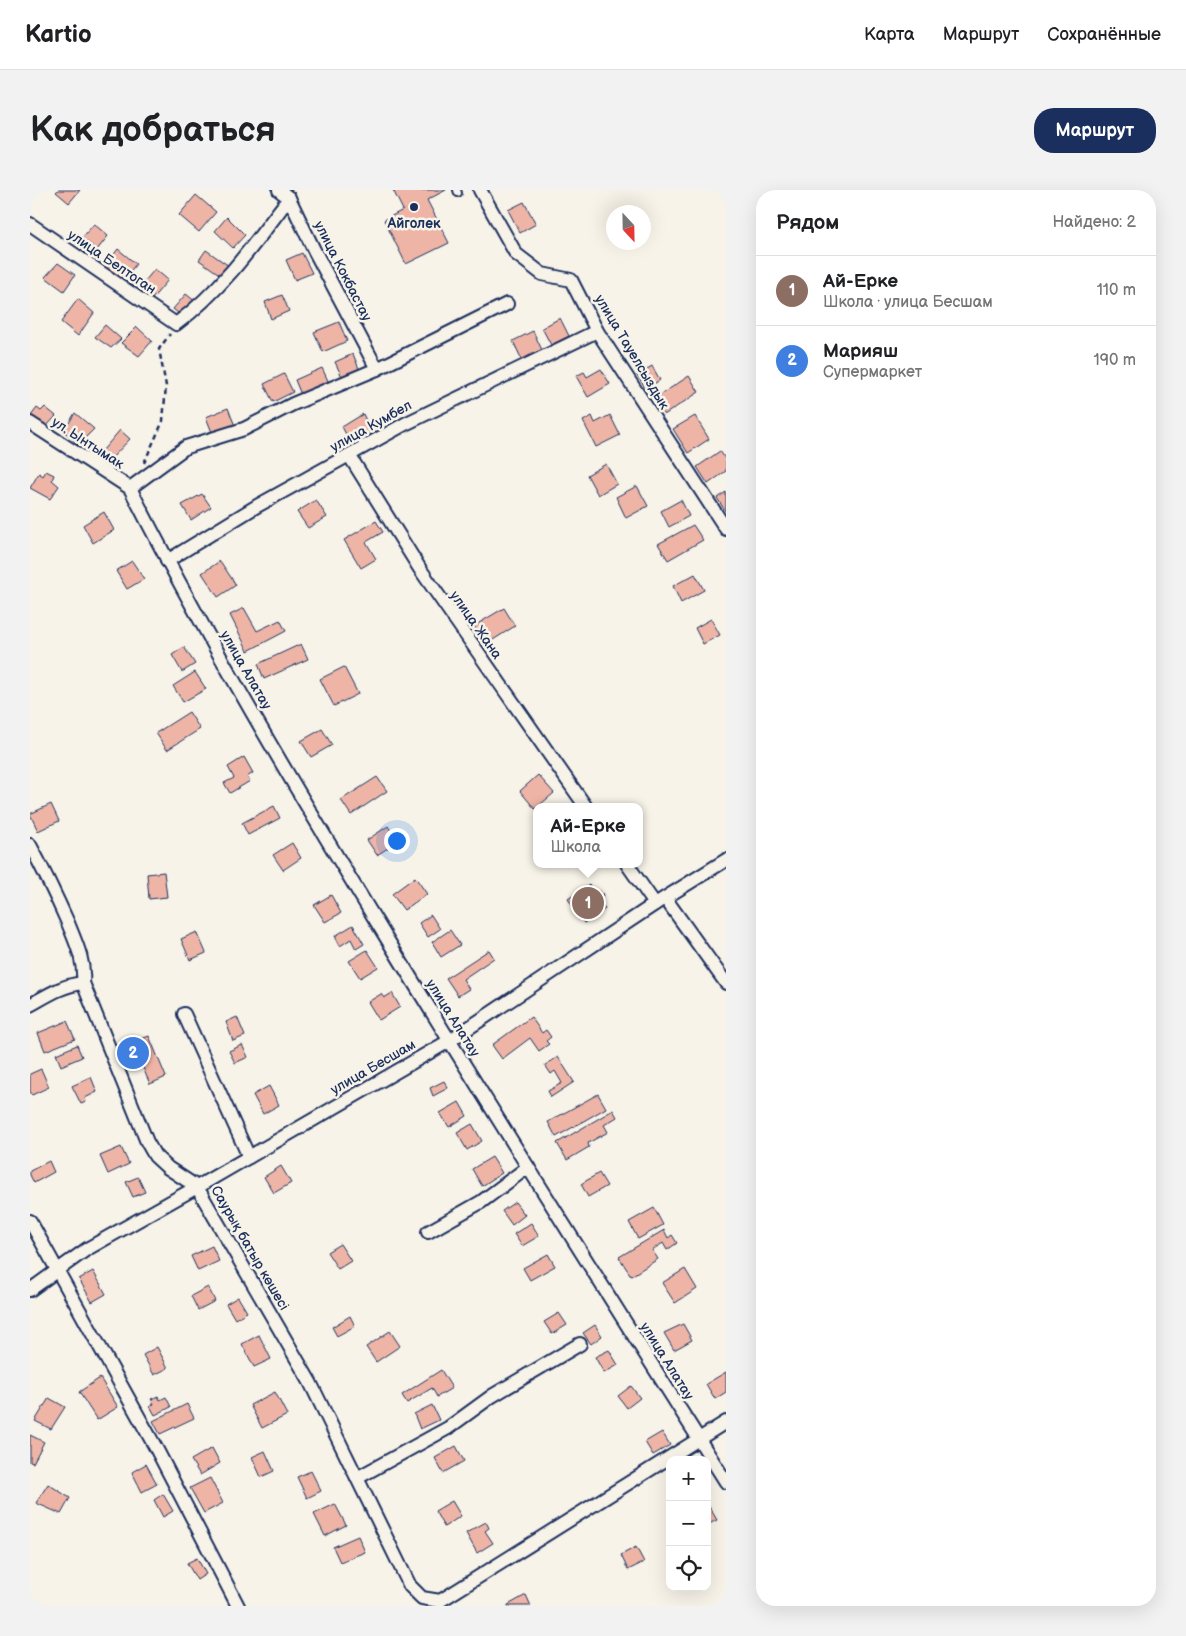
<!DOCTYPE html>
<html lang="ru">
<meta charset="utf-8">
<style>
:root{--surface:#fff;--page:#f2f2f2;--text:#202124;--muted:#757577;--line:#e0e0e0;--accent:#1b2f5e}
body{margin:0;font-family:"Balsamiq Sans",sans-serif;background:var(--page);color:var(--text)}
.controls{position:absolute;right:15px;bottom:15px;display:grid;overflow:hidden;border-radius:10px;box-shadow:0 5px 20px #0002}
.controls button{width:45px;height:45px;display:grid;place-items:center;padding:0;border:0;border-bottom:1px solid var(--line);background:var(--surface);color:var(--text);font:25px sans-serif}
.compass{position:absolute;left:576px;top:15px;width:45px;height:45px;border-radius:50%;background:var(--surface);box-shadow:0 5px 20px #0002;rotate:158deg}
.you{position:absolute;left:366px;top:650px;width:18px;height:18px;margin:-12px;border:4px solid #fff;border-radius:50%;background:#1a73e8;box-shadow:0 0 0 8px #1a73e833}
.badge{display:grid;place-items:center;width:32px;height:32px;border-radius:50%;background:var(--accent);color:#fff;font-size:16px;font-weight:700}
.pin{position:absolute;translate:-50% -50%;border:2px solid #fff;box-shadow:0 1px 5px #0006}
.popup{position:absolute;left:503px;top:613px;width:110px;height:65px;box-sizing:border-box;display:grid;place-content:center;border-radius:10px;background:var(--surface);filter:drop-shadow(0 1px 4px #0005);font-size:16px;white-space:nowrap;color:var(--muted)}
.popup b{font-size:19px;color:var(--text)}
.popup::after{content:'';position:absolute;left:50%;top:100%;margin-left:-10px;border:10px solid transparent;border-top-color:var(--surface)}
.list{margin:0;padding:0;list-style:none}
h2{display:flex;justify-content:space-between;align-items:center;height:65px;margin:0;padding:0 20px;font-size:21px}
h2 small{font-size:16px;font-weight:400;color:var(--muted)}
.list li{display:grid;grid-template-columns:32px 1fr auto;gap:15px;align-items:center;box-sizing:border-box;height:70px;padding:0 20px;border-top:1px solid var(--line)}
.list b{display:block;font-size:19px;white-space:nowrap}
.list p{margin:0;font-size:16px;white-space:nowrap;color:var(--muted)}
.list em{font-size:16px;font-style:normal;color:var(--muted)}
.icon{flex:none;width:28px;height:28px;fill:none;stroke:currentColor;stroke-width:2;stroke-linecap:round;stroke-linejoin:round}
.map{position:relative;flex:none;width:696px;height:1416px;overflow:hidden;border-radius:20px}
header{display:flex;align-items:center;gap:30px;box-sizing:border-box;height:70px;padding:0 25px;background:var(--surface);border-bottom:1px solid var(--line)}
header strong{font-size:24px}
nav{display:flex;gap:28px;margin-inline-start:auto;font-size:18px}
.intro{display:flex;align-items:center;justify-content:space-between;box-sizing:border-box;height:120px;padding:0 30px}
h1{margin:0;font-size:35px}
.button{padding:12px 22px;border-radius:20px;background:var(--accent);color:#fff;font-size:18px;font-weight:700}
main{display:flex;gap:30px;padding:0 30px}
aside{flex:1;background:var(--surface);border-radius:20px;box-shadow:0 5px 20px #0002}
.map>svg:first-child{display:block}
</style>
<header>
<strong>Kartio</strong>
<nav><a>Карта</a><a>Маршрут</a><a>Сохранённые</a></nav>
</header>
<div class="intro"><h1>Как добраться</h1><a class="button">Маршрут</a></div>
<main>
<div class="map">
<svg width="696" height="1416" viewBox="0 0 696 1416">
<rect width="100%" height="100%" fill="#f7f3e8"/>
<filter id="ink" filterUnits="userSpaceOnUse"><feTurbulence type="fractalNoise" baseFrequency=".02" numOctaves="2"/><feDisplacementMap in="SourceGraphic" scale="10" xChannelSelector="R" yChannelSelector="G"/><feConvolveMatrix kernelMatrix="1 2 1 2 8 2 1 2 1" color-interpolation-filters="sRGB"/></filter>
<g filter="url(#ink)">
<!-- building -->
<g fill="#eeb5a7" stroke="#1b2f5e">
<polygon points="28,0 50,0 39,13 26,2"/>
<polygon points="363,0 416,0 397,10 419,53 376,74 354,30 373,20"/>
<polygon points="166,5 186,22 169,42 149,25"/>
<polygon points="494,12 506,34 490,43 478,20"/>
<polygon points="197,27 215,45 203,58 185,41"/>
<polygon points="64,34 78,46 67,60 52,48"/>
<polygon points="88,59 106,74 90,94 72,80"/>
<polygon points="176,60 199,76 192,86 169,70"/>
<polygon points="272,63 282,83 265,90 256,70"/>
<polygon points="28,73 45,85 34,101 15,87"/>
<polygon points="125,79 138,90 122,109 109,98"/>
<polygon points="156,104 166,112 153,127 143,119"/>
<polygon points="252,105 259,121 241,129 235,112"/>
<polygon points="48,109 64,123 48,146 31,132"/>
<polygon points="530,128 539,146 521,155 512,138"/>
<polygon points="309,132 317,151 293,162 284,142"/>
<polygon points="75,135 91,149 81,158 65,147"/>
<polygon points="107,137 122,151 109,166 91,153"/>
<polygon points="503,141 512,160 492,170 483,151"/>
<polygon points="323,164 330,181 313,189 305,172"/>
<polygon points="622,176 630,190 616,199 607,185"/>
<polygon points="292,178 300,195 272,207 265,190"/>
<polygon points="571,179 580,194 558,207 546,186 554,182 557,187"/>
<polygon points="254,184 263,202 243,212 234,194"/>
<polygon points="659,186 669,202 634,225 624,209"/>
<polygon points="15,217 26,226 14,239 0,227 7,218 11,221"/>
<polygon points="198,218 205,236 183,245 176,227"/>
<polygon points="45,223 64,239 48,255 34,241"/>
<polygon points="333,224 342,244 321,253 312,237"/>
<polygon points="580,225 590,245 566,257 553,231 562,226 565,233"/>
<polygon points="665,226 679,249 658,263 643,239"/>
<polygon points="90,240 100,249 77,273 67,267"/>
<polygon points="690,261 696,270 696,281 678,294 667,277"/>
<polygon points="576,274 587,294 568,305 557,285"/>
<polygon points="16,281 24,285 22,290 29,296 20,309 0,298 9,283 13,286"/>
<polygon points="607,296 618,316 596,328 586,307"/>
<polygon points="696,302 696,322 687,308"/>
<polygon points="172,304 181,317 161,330 152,315"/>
<polygon points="286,310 297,327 278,338 267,322"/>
<polygon points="651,310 659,326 639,337 631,321"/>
<polygon points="74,322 84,340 63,353 53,335"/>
<polygon points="346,331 353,342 336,352 346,369 331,378 314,350"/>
<polygon points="663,335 673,350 638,370 628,354"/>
<polygon points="102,371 114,389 97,399 86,381"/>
<polygon points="190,371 206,395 188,407 172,383"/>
<polygon points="665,384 674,400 651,413 643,396"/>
<polygon points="214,418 227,441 250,430 256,441 218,461 200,425"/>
<polygon points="474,418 485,436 455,455 444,436"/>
<polygon points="681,429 690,445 673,454 665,438"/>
<polygon points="271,454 278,469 234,489 228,474"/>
<polygon points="154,457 165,474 152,482 142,465"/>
<polygon points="314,477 328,504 304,516 290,489"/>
<polygon points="165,482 176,499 153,512 143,496"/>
<polygon points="159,522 170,539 137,560 126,543"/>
<polygon points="292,539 302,555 281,567 271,551"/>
<polygon points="214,567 223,583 217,587 220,591 200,603 194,593 204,588 198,577"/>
<polygon points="508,585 524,603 505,619 490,601"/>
<polygon points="347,587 357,601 321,625 311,610"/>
<polygon points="21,614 29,631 8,641 0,624"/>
<polygon points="244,616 250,628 218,645 212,633"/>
<polygon points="358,636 363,644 356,649 361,656 347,665 337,650"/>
<polygon points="262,653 271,668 253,680 243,665"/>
<polygon points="134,682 137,707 119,709 117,684"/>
<polygon points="385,687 397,704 374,720 362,704"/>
<polygon points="559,695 565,703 570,701 572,703 573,706 570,711 575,719 554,733 538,709"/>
<polygon points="301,705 311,723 295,732 284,715"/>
<polygon points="401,725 410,739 398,747 389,733"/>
<polygon points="323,735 334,754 326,759 321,749 310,756 305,746"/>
<polygon points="420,740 430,755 411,767 402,752"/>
<polygon points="167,742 176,763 160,770 151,749"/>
<polygon points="337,760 348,777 330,788 319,771"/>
<polygon points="459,760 464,768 433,789 439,799 428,806 416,788"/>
<polygon points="362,803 370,817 349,830 338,812 351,804 354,808"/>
<polygon points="207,827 215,846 203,851 196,832"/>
<polygon points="501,827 512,843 516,840 521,847 516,851 519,854 509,861 500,848 472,869 462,855"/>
<polygon points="37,831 45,849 15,861 8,843"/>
<polygon points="119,846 136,887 120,894 110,871 104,874 96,855"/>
<polygon points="47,855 52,867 31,876 26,864"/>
<polygon points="212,855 218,867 205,873 199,861"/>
<polygon points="528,867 544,892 521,907 518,901 532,893 525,881 521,884 515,875"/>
<polygon points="11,879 19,897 2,905 0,901 0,884"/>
<polygon points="61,887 67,902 55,908 56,912 51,914 42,896"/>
<polygon points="414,891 418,898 403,906 400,898"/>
<polygon points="239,896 249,915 233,924 223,905"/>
<polygon points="568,904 576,918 526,947 518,932"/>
<polygon points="429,912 437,926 419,937 410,923"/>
<polygon points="583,920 587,927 574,935 578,942 558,953 559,957 537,970 527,953"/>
<polygon points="442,934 452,951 437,960 427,943"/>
<polygon points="91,957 99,974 78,984 70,966"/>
<polygon points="462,967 472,983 452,996 442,979"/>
<polygon points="19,971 24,982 4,993 0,985 0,981"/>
<polygon points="251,976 261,993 244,1003 234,987"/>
<polygon points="569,983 577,996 558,1007 551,994"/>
<polygon points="108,987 115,1002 103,1007 96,992"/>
<polygon points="485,1012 495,1025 482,1035 472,1021"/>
<polygon points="624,1018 633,1035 608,1049 599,1032"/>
<polygon points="501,1033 509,1046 492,1056 484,1044"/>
<polygon points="634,1040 638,1048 642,1045 647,1053 637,1060 633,1053 622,1060 628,1069 601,1086 589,1067"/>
<polygon points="310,1054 321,1071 308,1079 297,1062"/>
<polygon points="182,1056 189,1071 168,1081 161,1066"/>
<polygon points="518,1064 525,1076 500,1090 493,1078"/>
<polygon points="655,1079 667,1099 645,1113 632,1093"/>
<polygon points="63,1081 76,1104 62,1112 49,1089"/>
<polygon points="178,1097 185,1111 168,1120 161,1106"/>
<polygon points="208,1107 217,1122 205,1129 196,1114"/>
<polygon points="529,1123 537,1135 522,1144 514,1132"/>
<polygon points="320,1126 325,1136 307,1146 302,1137"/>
<polygon points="653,1134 662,1150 644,1160 634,1143"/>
<polygon points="565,1135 572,1146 561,1154 553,1143"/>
<polygon points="360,1141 370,1156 346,1172 336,1157"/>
<polygon points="229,1145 241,1169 224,1177 212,1154"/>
<polygon points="127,1157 138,1178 124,1185 113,1165"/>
<polygon points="579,1160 588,1175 574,1183 565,1167"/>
<polygon points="411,1180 422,1198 407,1207 402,1198 377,1213 372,1205"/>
<polygon points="696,1182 696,1202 685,1209 676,1194"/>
<polygon points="70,1188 88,1217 67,1230 49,1202"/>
<polygon points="601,1196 610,1208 597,1218 588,1206"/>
<polygon points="245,1202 257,1225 232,1238 220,1215"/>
<polygon points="128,1206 130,1210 136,1207 141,1217 125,1225 120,1216 124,1214 121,1209"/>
<polygon points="19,1208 35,1217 21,1239 5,1231"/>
<polygon points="157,1214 164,1228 130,1244 123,1231"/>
<polygon points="402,1215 409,1230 390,1239 384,1224"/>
<polygon points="632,1242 640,1255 623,1265 615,1252"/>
<polygon points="0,1245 14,1252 3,1273 0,1272"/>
<polygon points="426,1256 434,1271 413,1283 405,1268"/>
<polygon points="182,1258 190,1273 170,1285 161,1270"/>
<polygon points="235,1261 244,1281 231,1287 222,1267"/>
<polygon points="116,1274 127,1294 112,1302 102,1282"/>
<polygon points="281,1281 291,1301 277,1308 267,1287"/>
<polygon points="180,1288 193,1313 174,1323 160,1298"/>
<polygon points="18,1294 40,1308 31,1324 6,1313"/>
<polygon points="133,1304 143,1321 133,1327 124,1310"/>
<polygon points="422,1311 431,1326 414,1337 405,1321"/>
<polygon points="677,1313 687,1330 677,1335"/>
<polygon points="305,1314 316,1335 295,1346 284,1324"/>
<polygon points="456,1332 459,1338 455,1341 463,1353 447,1363 436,1343"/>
<polygon points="328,1346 335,1362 310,1372 303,1357"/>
<polygon points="606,1357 614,1372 598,1380 591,1365"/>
<polygon points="167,1368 176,1384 167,1390 157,1373"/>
<polygon points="496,1405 501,1416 478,1416 478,1415"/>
</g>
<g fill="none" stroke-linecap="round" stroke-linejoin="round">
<!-- lane casing -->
<g stroke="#1b2f5e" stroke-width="10">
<polyline id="lane" points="427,0 428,3"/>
</g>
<!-- street casing -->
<g stroke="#1b2f5e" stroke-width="16">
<g id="street">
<polyline points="249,0 259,8 284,60 347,179"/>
<polyline points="450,0 486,64 512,84 541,90 567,141 696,339"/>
<path d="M0,34L146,134C192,100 225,53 259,8"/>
<polyline points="0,233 100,298"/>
<polyline points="319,265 390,379 556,617"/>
<path d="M100,298C177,450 265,598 354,744C466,928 581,1110 696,1292"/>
<polyline points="100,298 156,257 214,239 263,214 347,179 477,114"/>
<polyline points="137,371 227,316 375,234 567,141"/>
<path d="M0,655C14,681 26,706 38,733C46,753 55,771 53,793L117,952L125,966L138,978L167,997L280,1192L380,1396L392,1408L410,1411"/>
<polyline points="597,674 625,714"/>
<polyline points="635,708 696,793"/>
<path d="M0,815C18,805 33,795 53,793"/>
<polyline points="154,824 219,967"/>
<polyline points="0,1031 127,1260 208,1416"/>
<polyline points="398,1042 451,1012 498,977"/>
<polyline points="0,1100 57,1059 167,997 419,851 625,714 696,670"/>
<polyline points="327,1288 418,1238 462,1206 550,1154"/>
<polyline points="410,1411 696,1232"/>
</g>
</g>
<!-- path -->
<polyline stroke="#1b2f5e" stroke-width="2.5" stroke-dasharray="5 4" stroke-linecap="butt" points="114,273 133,231 136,196 129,159 140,144"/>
<!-- lane -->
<use href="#lane" stroke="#f7f3e8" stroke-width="6"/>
<!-- street -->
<use href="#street" stroke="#f7f3e8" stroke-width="12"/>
</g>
</g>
<!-- markers -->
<circle fill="#1b2f5e" stroke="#f7f3e8" stroke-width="2" cx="384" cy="17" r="5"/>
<g text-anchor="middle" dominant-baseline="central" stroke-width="5" stroke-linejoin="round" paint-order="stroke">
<!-- poi labels -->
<g font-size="14" font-weight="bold" fill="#1b2f5e" stroke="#f7f3e8">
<text x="384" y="33">Айголек</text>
</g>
<!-- street labels -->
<g font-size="14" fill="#1b2f5e" stroke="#f7f3e8">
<text transform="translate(82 72) rotate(34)">улица Белтоган</text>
<text transform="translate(313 81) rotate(63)">улица Кокбастау</text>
<text transform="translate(602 162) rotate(59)">улица Тауелсыздык</text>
<text transform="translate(341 236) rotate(-29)">улица Кумбел</text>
<text transform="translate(58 253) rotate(33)">ул. Ынтымак</text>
<text transform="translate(446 435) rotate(55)">улица Жана</text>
<text transform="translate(216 480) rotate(60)">улица Алатау</text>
<text transform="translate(423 828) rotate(58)">улица Алатау</text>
<text transform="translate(343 877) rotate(-30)">улица Бесшам</text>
<text transform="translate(220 1058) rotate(60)">Саурық батыр көшесі</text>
<text transform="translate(637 1171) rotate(58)">улица Алатау</text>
</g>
</g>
</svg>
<div class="controls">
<button>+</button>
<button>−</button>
<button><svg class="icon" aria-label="locate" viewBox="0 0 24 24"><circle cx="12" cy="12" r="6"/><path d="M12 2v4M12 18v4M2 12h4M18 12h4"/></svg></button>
</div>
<svg class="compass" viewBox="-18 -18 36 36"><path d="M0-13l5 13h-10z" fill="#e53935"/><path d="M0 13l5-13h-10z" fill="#757577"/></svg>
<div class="you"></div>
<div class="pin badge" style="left:558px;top:713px;background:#8d6e63">1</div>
<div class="popup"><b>Ай-Ерке</b>Школа</div>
<div class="pin badge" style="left:103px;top:863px;background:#3f7fe0">2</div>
</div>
<aside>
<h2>Рядом<small>Найдено: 2</small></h2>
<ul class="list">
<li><span class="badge" style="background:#8d6e63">1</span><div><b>Ай-Ерке</b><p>Школа · улица Бесшам</p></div><em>110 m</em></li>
<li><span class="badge" style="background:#3f7fe0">2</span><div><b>Марияш</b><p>Супермаркет</p></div><em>190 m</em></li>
</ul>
</aside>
</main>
